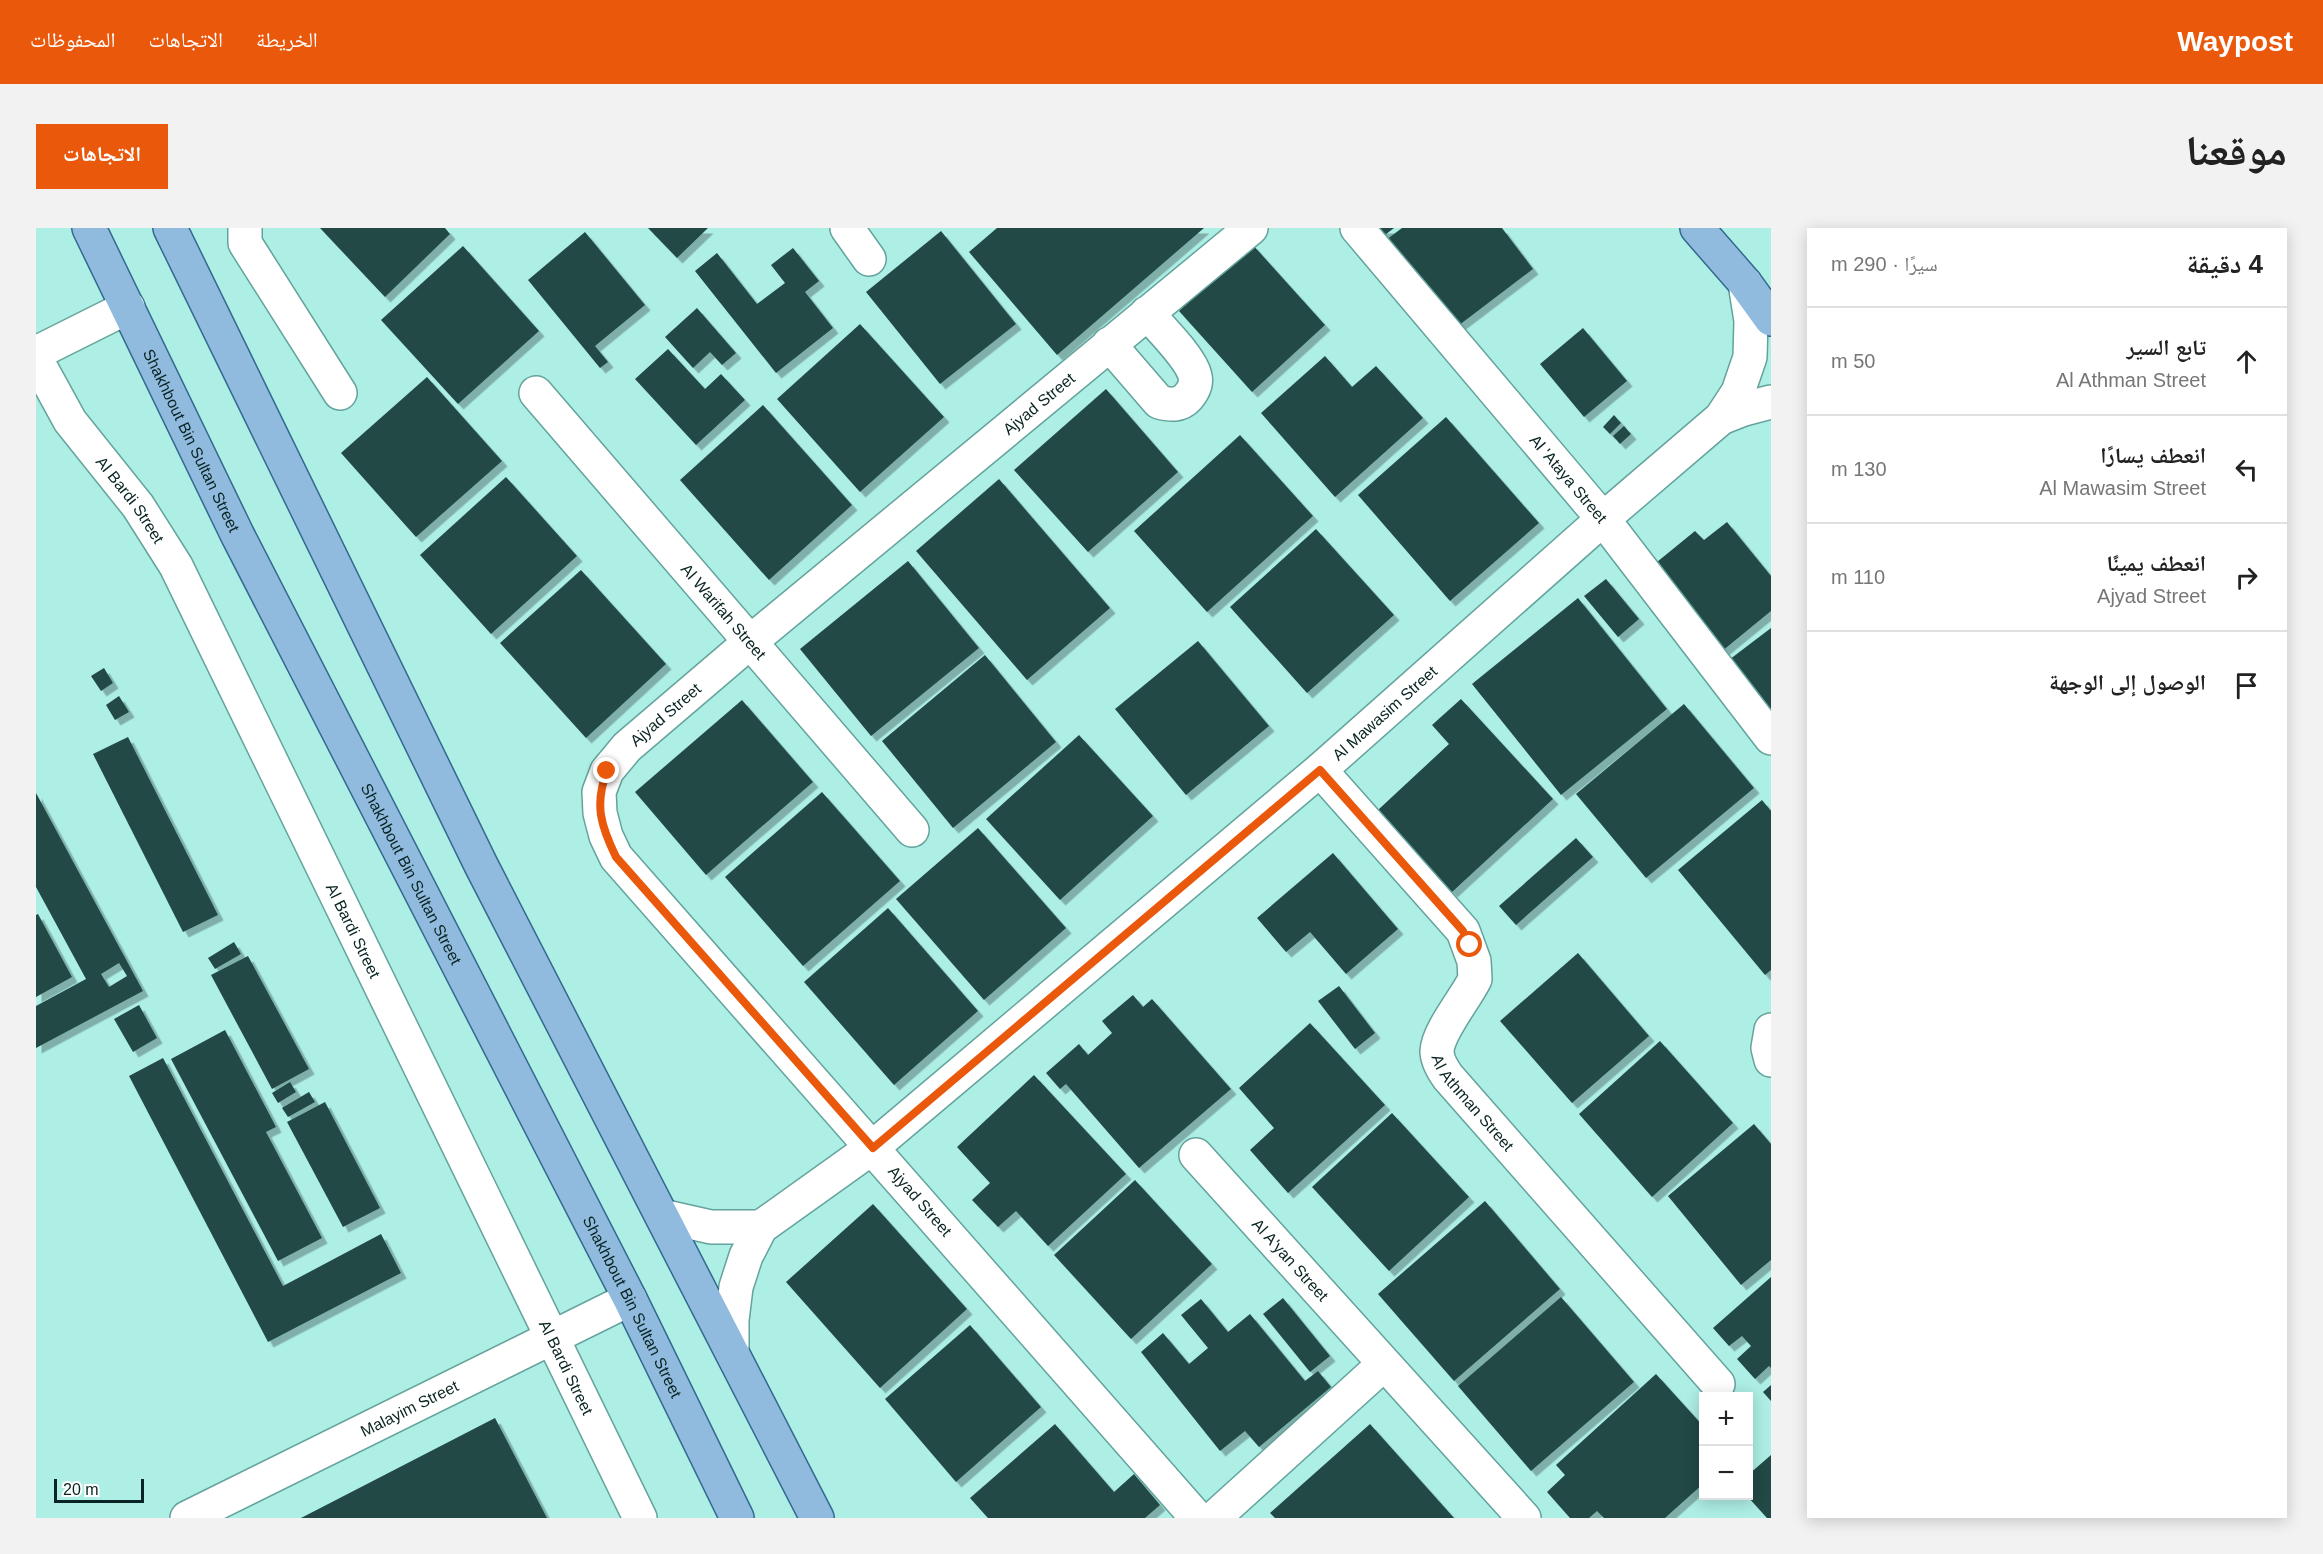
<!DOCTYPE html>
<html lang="ar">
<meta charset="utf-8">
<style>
:root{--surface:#fff;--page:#f2f2f2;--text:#222;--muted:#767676;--line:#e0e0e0;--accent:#ea580c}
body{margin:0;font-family:Helvetica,"Noto Naskh Arabic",sans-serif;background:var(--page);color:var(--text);direction:rtl}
.controls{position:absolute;right:18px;bottom:18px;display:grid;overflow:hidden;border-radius:0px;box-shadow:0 3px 15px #0003}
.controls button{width:54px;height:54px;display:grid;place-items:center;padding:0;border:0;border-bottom:2px solid var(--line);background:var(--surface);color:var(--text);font:30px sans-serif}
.scale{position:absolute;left:18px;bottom:15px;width:90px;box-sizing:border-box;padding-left:6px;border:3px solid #092422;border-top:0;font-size:16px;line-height:21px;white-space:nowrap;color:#092422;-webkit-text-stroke:4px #fff;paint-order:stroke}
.stop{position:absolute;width:18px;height:18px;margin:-14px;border:4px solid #ea580c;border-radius:50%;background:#fff}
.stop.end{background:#ea580c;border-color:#fff;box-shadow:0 2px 6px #0008}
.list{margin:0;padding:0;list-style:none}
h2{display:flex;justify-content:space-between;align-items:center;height:78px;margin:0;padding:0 24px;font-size:26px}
h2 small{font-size:20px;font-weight:400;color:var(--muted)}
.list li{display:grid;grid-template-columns:39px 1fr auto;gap:18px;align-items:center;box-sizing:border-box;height:108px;padding:0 24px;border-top:2px solid var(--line)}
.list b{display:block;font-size:22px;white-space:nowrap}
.list p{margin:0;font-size:20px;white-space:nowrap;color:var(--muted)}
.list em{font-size:20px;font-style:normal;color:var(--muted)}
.icon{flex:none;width:33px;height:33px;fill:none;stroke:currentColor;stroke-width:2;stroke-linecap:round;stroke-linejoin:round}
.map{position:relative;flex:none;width:1735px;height:1290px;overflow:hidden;direction:ltr;border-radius:0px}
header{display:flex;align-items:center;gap:36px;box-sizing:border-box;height:84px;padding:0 30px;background:var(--accent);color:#fff}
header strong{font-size:28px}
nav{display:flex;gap:33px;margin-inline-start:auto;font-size:21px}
.intro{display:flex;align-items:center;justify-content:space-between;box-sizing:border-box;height:144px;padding:0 36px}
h1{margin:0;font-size:42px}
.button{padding:15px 27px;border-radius:0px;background:var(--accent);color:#fff;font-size:21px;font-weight:700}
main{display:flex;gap:36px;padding:0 36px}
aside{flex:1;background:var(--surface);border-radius:0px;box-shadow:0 3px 15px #0003}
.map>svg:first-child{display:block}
</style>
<header>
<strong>Waypost</strong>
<nav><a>الخريطة</a><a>الاتجاهات</a><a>المحفوظات</a></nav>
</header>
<div class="intro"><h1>موقعنا</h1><a class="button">الاتجاهات</a></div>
<main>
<aside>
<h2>4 دقيقة<small>سيرًا · 290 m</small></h2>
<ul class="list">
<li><svg class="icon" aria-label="ahead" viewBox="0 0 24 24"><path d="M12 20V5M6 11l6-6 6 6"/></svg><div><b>تابع السير</b><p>Al Athman Street</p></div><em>50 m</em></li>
<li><svg class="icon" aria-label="left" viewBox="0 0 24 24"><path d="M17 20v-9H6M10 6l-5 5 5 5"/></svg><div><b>انعطف يسارًا</b><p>Al Mawasim Street</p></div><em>130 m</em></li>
<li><svg class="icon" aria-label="right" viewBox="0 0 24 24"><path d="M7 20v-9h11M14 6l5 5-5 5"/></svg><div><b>انعطف يمينًا</b><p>Ajyad Street</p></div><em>110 m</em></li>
<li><svg class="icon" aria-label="arrive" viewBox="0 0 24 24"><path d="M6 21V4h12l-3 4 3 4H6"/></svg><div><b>الوصول إلى الوجهة</b></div></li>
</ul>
</aside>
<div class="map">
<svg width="1735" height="1290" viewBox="0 0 1735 1290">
<defs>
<filter id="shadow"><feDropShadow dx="5.5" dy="5.5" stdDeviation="0" flood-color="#0004"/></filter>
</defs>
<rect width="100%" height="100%" fill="#adeee5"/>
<!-- building -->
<g fill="#214945" fill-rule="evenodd" filter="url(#shadow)">
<polygon points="284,0 409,0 414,6 349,69"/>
<polygon points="612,0 672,0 641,30"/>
<polygon points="961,0 1168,0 1021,127 933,24"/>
<polygon points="1337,0 1358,0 1345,10"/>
<polygon points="1366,0 1466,0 1497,41 1418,101 1350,12"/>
<polygon points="905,3 980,96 904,156 830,64"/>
<polygon points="549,4 609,77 559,118 572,134 564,140 492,52"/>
<polygon points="1216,16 1289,97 1216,164 1143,83"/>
<polygon points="427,18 503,103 422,176 345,92"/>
<polygon points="757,20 783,53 769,64 797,100 740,145 659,43 681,25 721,76 749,55 735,37"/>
<polygon points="661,80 700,125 686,137 674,124 657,140 629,109"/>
<polygon points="824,96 908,189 824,264 741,171"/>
<polygon points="1547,100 1591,153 1548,189 1504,136"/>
<polygon points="632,121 669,161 685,146 709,172 660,217 599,151"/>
<polygon points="1289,128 1316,159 1340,138 1387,190 1299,269 1225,185"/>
<polygon points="391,149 466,233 380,309 305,225"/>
<polygon points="1070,161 1142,244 1052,324 978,242"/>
<polygon points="727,177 816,277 733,352 644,252"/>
<polygon points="1578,187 1585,195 1574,206 1567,199"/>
<polygon points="1410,189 1503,295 1414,373 1322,267"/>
<polygon points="1588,198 1595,206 1584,216 1577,208"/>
<polygon points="1204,207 1277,288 1171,384 1098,303"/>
<polygon points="470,249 541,328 455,406 384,327"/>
<polygon points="963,251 1074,380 991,452 880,323"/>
<polygon points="1691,294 1735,348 1735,383 1680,428 1619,353 1629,344 1621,334 1659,303 1668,312"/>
<polygon points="1280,301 1358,387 1271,465 1194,379"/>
<polygon points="872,333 943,420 835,508 764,421"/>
<polygon points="545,342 630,436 550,510 464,415"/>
<polygon points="1570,351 1603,391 1582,409 1548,368"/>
<polygon points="1542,370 1631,481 1525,567 1436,456"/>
<polygon points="1735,400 1735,502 1685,438"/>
<polygon points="1162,413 1233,498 1150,567 1079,481"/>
<polygon points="949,427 1020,514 917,600 846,513"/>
<polygon points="68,440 77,455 65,463 55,448"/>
<polygon points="83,468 93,484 79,492 70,477"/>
<polygon points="1425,471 1517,571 1416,664 1342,582 1413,516 1396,497"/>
<polygon points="706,472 777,554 670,647 599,564"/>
<polygon points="1648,476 1718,560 1610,650 1540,566"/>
<polygon points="1043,507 1117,588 1024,672 950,591"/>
<polygon points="92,509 182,687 147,704 57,526"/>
<polygon points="786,564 864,653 767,738 689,649"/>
<path d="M0,565L107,763L0,820V778L50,751L0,659ZM83,735L91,748L73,759L65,746Z"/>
<polygon points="1726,572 1735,583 1735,742 1729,747 1642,642"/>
<polygon points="942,600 1030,700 948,772 860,671"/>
<polygon points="1540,610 1557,629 1480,697 1463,678"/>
<polygon points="1297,625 1362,701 1310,746 1274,704 1250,724 1221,690"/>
<polygon points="852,680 942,783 858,857 768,754"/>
<polygon points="2,686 36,749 0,769 0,687"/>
<polygon points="198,714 205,726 179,741 172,730"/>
<polygon points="1542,725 1613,808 1536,875 1464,793"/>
<polygon points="212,728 273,841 236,861 175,747"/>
<polygon points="1303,758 1339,805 1319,821 1282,773"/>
<polygon points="1097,767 1107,779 1116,771 1195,861 1103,940 1030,856 1024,861 1010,845 1043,816 1052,827 1076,805 1066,793"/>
<polygon points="103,777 121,810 97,824 78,791"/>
<polygon points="1274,795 1349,877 1252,965 1214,922 1238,900 1203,860"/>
<polygon points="189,802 240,899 230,904 286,1010 242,1033 135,831"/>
<polygon points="1624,813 1697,895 1616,969 1543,886"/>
<polygon points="127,830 247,1058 345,1006 365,1045 232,1114 93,848"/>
<polygon points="998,847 1090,946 1012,1018 980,983 962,999 936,972 954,955 921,919"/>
<polygon points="254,854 260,864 242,875 236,865"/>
<polygon points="273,864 279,874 252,889 246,880"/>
<polygon points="289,874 344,980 307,999 251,894"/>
<polygon points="1356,885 1433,969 1353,1043 1276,959"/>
<polygon points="1718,896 1735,916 1735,1032 1705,1057 1632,968"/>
<polygon points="1099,952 1176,1036 1095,1111 1018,1027"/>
<polygon points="1449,973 1524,1061 1418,1153 1342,1066"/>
<polygon points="837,976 931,1081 844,1160 750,1054"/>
<polygon points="1735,1049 1735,1140 1733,1138 1719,1151 1701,1131 1715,1118 1706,1108 1693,1118 1677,1100"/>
<polygon points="1525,1069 1598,1154 1495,1243 1422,1158"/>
<polygon points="1247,1070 1294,1128 1274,1144 1227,1086"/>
<polygon points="1165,1071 1192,1104 1214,1086 1269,1153 1282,1143 1295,1159 1223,1219 1209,1203 1184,1223 1105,1124 1127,1105 1153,1136 1172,1120 1145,1087"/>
<polygon points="934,1097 1005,1179 920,1254 849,1171"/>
<polygon points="1620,1146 1668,1199 1668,1255 1629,1290 1568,1290 1561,1283 1553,1290 1534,1290 1511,1264 1529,1247 1520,1237"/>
<polygon points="1735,1157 1735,1173 1727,1164"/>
<polygon points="459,1190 511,1290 265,1290 395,1223"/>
<polygon points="1019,1196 1078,1264 1098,1246 1124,1277 1109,1290 952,1290 934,1270"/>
<polygon points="1334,1196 1418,1290 1239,1290 1234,1285"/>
<polygon points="1735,1227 1735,1290 1731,1290 1712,1269 1712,1247"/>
</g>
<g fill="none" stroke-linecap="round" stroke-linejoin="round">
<!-- minor casing -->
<g stroke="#64a39c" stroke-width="36">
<g id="minor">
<polyline points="209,0 209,15 304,165"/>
<polyline points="811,0 833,31"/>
<path id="s1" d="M1321,0L1567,291L1735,510"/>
<path d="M1073,116L1123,174C1134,177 1144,178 1152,169C1157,163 1161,156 1159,148C1155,130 1123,99 1111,85"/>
<polyline points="0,125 92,79"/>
<path id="s2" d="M0,131L34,193L102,278L140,338L604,1290"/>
<path id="s3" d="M500,165L876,602"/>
<polyline points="1685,190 1708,181 1735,174"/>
<path id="s4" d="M1284,542L1427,703L1438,733L1439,751C1430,770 1402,803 1401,823C1401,832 1407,842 1412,849L1682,1156"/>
<polyline points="1735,802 1732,820 1735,832"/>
<path id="s5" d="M1160,927L1488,1290"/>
<polyline points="626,988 675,999 725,999"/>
<path id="s6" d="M696,1124V1092L700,1059L710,1028L725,999L837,919L1284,542L1567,291L1685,190L1702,164L1714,129L1715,93L1709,55"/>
<path id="s7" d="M151,1290L594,1071"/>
<path id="s8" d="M1161,1290L580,629L570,608L564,585L563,564L571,543L591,519L714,414L1215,0"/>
<polyline points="1178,1290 1348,1136"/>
</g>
</g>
<!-- major casing -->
<g stroke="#32698e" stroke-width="36">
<g id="major">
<path id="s9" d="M53,0L201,306L594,1071L701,1290"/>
<polyline points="134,0 445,637 781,1290"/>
<polyline points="1661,0 1709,55 1735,91"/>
</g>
</g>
<!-- minor -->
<use href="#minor" stroke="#fff" stroke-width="33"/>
<!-- major -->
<use href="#major" stroke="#91bbde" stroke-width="33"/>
</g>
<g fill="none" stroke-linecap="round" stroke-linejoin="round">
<!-- route -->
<path stroke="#ea580c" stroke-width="8" d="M571,543C558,577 565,598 580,629L837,920L1284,542L1427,703L1434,717"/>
</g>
<g text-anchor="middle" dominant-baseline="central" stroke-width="6" stroke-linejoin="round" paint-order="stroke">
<!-- street labels -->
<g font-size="16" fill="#092422" stroke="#fff">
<text stroke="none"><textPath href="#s8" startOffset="1538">Ajyad Street</textPath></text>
<text stroke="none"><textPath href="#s9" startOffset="236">Shakhbout Bin Sultan Street</textPath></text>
<text stroke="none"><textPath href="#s1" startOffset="328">Al 'Ataya Street</textPath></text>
<text stroke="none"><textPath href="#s2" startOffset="170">Al Bardi Street</textPath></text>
<text stroke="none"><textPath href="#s3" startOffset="288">Al Warifah Street</textPath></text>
<text stroke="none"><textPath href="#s6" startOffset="939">Al Mawasim Street</textPath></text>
<text stroke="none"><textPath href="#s8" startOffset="1052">Ajyad Street</textPath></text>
<text stroke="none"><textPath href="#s9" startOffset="722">Shakhbout Bin Sultan Street</textPath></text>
<text stroke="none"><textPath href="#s2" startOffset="656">Al Bardi Street</textPath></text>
<text stroke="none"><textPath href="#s4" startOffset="411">Al Athman Street</textPath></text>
<text transform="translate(884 973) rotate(49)">Ajyad Street</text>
<text stroke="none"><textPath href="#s5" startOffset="141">Al A'yan Street</textPath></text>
<text stroke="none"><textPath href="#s9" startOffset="1208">Shakhbout Bin Sultan Street</textPath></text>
<text stroke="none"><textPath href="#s2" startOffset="1142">Al Bardi Street</textPath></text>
<text stroke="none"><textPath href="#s7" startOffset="248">Malayim Street</textPath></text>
</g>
</g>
</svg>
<div class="controls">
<button>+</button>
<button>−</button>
</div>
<div class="scale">20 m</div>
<div class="stop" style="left:1434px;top:717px"></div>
<div class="stop end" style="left:571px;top:543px"></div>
</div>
</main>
